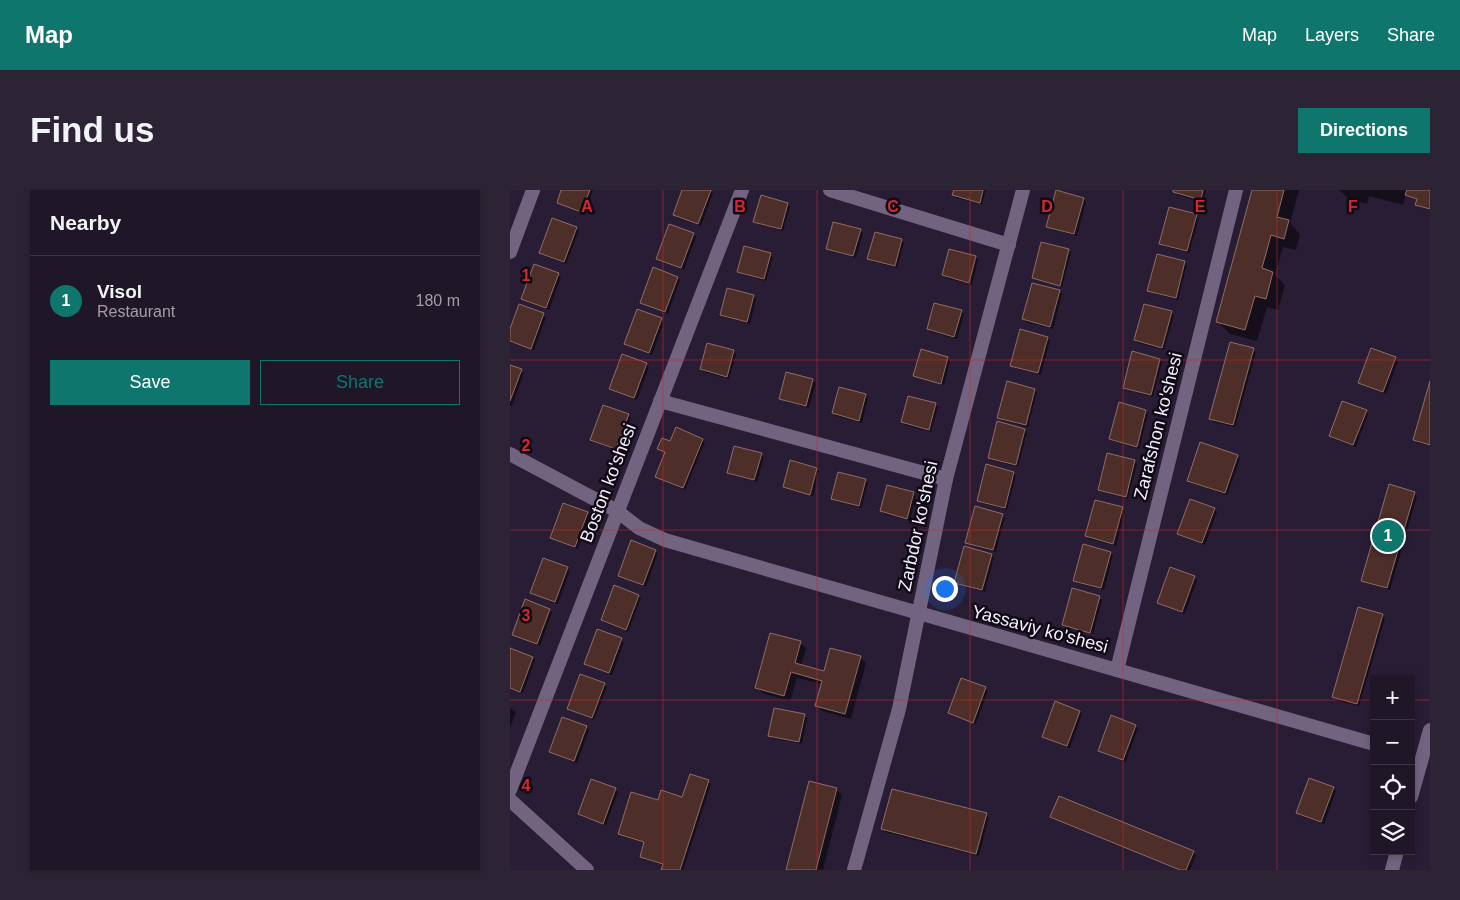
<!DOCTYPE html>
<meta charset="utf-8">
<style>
:root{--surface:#1f1628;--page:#2c2334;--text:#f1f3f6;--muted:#a19fa8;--line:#3c3545;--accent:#0f766e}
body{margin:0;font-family:Helvetica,sans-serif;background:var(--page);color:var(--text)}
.controls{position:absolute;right:15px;bottom:15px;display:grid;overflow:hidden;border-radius:0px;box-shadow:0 2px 8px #0003}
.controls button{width:45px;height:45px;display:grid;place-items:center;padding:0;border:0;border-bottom:1px solid var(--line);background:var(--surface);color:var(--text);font:25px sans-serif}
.you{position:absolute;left:434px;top:398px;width:18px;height:18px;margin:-12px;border:4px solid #fff;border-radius:50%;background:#1a73e8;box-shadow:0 0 0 8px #1a73e833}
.badge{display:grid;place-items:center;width:32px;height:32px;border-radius:50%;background:var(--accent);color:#fff;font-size:16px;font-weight:700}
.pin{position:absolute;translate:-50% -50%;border:2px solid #fff;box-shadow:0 1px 5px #0006}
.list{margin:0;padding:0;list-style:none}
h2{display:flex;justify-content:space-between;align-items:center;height:65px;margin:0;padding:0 20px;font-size:21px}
h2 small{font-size:16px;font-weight:400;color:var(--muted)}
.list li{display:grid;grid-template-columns:32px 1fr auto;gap:15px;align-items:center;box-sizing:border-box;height:90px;padding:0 20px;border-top:1px solid var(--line)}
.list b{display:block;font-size:19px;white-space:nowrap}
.list p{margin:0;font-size:16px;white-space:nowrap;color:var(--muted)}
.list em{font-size:16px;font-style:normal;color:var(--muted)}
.actions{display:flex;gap:10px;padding:15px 20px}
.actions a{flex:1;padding:11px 0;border:1px solid var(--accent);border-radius:0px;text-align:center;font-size:18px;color:var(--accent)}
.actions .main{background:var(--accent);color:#fff}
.icon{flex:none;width:28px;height:28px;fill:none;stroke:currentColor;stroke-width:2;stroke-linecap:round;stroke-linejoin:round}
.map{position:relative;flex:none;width:920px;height:680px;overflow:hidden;border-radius:0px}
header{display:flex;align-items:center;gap:30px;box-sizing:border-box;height:70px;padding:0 25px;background:var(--accent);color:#fff}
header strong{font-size:24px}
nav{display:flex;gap:28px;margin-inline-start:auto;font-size:18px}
.intro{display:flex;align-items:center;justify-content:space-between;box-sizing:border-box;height:120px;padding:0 30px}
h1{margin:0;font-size:35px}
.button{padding:12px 22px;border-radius:0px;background:var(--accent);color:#fff;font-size:18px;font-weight:700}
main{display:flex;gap:30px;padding:0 30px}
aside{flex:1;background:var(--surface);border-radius:0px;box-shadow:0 2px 8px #0003}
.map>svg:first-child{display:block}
</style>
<header>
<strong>Map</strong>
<nav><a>Map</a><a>Layers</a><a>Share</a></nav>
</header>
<div class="intro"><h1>Find us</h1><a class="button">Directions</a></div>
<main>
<aside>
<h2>Nearby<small></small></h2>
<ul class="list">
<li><span class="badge">1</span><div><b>Visol</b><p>Restaurant</p></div><em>180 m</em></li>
</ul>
<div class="actions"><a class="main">Save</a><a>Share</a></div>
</aside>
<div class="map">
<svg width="920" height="680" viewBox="0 0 920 680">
<rect width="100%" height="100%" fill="#291d36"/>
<!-- shadow -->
<g fill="#0007">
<polygon points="52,0 83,0 74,24 51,15 48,12"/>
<polygon points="173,0 199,0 203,3 191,36 167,28 164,25"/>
<polygon points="445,0 476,0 472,14 446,8 444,5"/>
<polygon points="665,0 696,0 693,12 667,5"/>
<polygon points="743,0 789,0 780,33 790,44 786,60 773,57 765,85 775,95 768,120 757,117 747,151 720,144 708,132"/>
<polygon points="829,0 920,0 920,20 909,17 907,14 908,10 899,7 896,4 893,15 859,6 857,14 839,9"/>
<polygon points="573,9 576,11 567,46 540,39 538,37"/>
<polygon points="277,14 280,16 273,41 248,34 245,32"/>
<polygon points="686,26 689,28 679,63 653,56 650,53"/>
<polygon points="160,35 184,44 186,47 174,80 150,71 148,68"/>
<polygon points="66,38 69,41 56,74 33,65 30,63"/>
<polygon points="350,40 353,43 346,68 320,61 317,58"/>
<polygon points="391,50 394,53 387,78 361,71 359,68"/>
<polygon points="440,60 466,67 468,70 462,95 436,88 433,85"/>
<polygon points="559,60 561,63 552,97 526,90 523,88"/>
<polygon points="260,64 263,67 256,91 231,84 228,82"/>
<polygon points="674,72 677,75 668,110 642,103 639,100"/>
<polygon points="48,84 51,87 39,120 15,111 13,109"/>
<polygon points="167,88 170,90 158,124 134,115 131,112"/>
<polygon points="218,99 244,106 246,109 240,134 214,127 211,124"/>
<polygon points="549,101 552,104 543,139 516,132 513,129"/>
<polygon points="128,121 152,129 154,132 142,165 118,156 116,154"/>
<polygon points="451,121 454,124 447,149 421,142 418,139"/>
<polygon points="661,122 664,125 654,160 628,153 625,150"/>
<polygon points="33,125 36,127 24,160 0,152 0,142"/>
<polygon points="537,148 540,150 531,185 504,178 502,175"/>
<polygon points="743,159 746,162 725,237 703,232 701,229"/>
<polygon points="224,161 226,164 219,189 194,182 191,179"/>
<polygon points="438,168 440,171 434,195 408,188 405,186"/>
<polygon points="886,168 888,171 876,204 852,195 850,193"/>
<polygon points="650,170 652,173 643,207 617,200 614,198"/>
<polygon points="136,174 139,177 127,210 103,201 100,198"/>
<polygon points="0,176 14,183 2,216 0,216"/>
<polygon points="277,183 303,191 306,193 299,218 273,211 270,208"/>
<polygon points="920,195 920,256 907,253 905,250"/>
<polygon points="330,198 356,205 358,208 352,233 326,226 323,223"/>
<polygon points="525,200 527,202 518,237 491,230 489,227"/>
<polygon points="425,214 428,217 421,242 395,235 393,232"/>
<polygon points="609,214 636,221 638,224 629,259 603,251 600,249"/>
<polygon points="856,221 858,224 846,257 823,249 820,246"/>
<polygon points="118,225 121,228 108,261 84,252 82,250"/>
<polygon points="488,233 515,240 517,243 508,277 482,270 479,268"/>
<polygon points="192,250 195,252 175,300 149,289 146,286 156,263 149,258 161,253"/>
<polygon points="251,264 254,267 247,292 221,285 218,282"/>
<polygon points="598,264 625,272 627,274 618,309 592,302 589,299"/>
<polygon points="727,266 730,269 717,305 681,293 679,291"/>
<polygon points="281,272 307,279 309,281 303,306 277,299 274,297"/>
<polygon points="504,283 506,285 497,320 471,313 468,310"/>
<polygon points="355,290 358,293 351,318 325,311 323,308"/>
<polygon points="378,296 404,303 406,306 400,331 374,324 371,321"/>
<polygon points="904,303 907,306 880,400 856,393 853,390"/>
<polygon points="54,314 78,323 80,326 68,359 44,350 42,348"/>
<polygon points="612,318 615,321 606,356 579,349 577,346"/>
<polygon points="704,319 707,322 695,355 671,346 668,344"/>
<polygon points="492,325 495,327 486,362 459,355 456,352"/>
<polygon points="145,361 148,363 136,397 112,388 110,385"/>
<polygon points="600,363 603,365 594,400 567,393 565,391"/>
<polygon points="481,365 484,367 475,402 448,395 446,393"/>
<polygon points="58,378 60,381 48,414 24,405 22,402"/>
<polygon points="661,379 685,388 687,390 675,424 651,415 649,412"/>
<polygon points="128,406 131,408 118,442 95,433 92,430"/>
<polygon points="589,407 592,410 583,444 556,437 553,435"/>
<polygon points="16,411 40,420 42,422 30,456 6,447 4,444"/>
<polygon points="872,425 875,428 849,516 826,510 824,507"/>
<polygon points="111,449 114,452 102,485 78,476 75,474"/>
<polygon points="290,452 296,458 291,476 315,482 350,467 356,473 341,529 312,521 306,515 312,494 287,488 280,511 252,503 246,497"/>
<polygon points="0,459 23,468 25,470 13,503 0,499"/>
<polygon points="452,490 476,499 478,501 466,534 443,526 440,523"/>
<polygon points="94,494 97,497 84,530 61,521 58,519"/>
<polygon points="0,518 6,522 0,538"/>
<polygon points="570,522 572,524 560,558 537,549 534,546"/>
<polygon points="294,525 297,528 292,554 262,548 259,545"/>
<polygon points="53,528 77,537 79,540 67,573 44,564 41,562"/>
<polygon points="625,536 628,538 616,572 592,563 589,560"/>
<polygon points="800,590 824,598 826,601 814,634 791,626 788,623"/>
<polygon points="198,591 201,594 173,680 152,680 153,675 134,669 131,666 135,653 112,646 109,643 148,612 173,608"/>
<polygon points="105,599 108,602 96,635 72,627 69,624"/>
<polygon points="326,599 332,605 313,680 277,680"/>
<polygon points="549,607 683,662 686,665 680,680 668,680 544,629 542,626"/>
<polygon points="476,624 479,627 469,666 375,642 373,639"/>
</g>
<!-- building -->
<g fill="#4d2e28" stroke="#916d66">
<polygon points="51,0 80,0 71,22 47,13"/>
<polygon points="172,0 201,0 188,34 163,25"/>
<polygon points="444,0 473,0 470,13 442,5"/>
<polygon points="546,0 574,8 564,44 536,37"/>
<polygon points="663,0 693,0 691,10 663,2"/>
<polygon points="742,0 774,0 767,27 779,30 774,49 761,45 752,78 763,82 756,109 745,106 735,140 706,132"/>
<polygon points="897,0 920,0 920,19 905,15 907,9 895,5"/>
<polygon points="251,5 278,13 271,39 243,32"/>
<polygon points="659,17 687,24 677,61 649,54"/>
<polygon points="42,28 67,37 54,72 29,63"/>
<polygon points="323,32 351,39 343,66 316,59"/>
<polygon points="159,34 184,43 171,78 146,69"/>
<polygon points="365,42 392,49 385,76 357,69"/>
<polygon points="531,52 559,59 550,96 522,88"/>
<polygon points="234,56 261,63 254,89 227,82"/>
<polygon points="439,59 466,66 459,93 432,85"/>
<polygon points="647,64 675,71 666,108 637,101"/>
<polygon points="24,74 49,83 36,118 11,109"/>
<polygon points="143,77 168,87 155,122 130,113"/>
<polygon points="522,93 550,100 540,137 512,129"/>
<polygon points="217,98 244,105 237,132 210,125"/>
<polygon points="424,113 452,120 444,147 417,139"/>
<polygon points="9,114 34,123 21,159 0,151 0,139"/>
<polygon points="634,114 662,121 652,158 624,150"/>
<polygon points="127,119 152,128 139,163 114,154"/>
<polygon points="510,139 538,147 528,183 500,176"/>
<polygon points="720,152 744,158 723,235 699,229"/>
<polygon points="197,153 224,160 217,187 190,179"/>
<polygon points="861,158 886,167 873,202 848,193"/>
<polygon points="411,159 438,167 431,194 403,186"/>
<polygon points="622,161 650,169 641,205 613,198"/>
<polygon points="112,164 137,173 124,208 99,199"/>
<polygon points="0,175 12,179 0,211"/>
<polygon points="276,182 303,189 296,216 269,209"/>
<polygon points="497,191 525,199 516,235 487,228"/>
<polygon points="920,191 920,255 903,250"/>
<polygon points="329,197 356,204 349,231 322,223"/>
<polygon points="398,206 426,213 419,240 391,232"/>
<polygon points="832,211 857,220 843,255 819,246"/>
<polygon points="609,212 636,220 627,257 599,249"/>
<polygon points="93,215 119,224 106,259 80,250"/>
<polygon points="487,231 515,239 506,275 478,268"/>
<polygon points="166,237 193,249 173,298 145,287 155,262 147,259 152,248 160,251"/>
<polygon points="690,252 728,265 715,303 677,291"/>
<polygon points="224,256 252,263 244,290 217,283"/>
<polygon points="597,263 625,270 616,307 588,300"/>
<polygon points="280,270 307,278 300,305 273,297"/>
<polygon points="476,274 504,282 495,318 467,311"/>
<polygon points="328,282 356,289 349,316 321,309"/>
<polygon points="879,294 905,302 877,398 851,391"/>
<polygon points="377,295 404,302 397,329 370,321"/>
<polygon points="680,309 705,318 692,353 667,344"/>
<polygon points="585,310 613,317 603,354 575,346"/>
<polygon points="53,313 78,322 65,357 40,348"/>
<polygon points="465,316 493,324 483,360 455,353"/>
<polygon points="121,350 146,360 133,395 108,386"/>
<polygon points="573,354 601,362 591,398 563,391"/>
<polygon points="454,356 482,364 472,400 444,393"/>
<polygon points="33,368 58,377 45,412 20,403"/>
<polygon points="660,377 685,386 672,422 647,413"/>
<polygon points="104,395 129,405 116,440 91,430"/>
<polygon points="562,398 590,406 580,443 552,435"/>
<polygon points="15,409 40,419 27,454 2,445"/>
<polygon points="848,417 873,424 847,514 822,507"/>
<polygon points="87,439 112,448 99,483 74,474"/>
<polygon points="260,443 291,451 285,473 314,481 320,458 351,466 335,524 305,516 312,491 281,482 274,506 245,498"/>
<polygon points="0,458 23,467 10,502 0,498"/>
<polygon points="70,484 95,493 82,528 57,519"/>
<polygon points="451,488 476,497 463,533 438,523"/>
<polygon points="545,511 570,521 557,556 532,547"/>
<polygon points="264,518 295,524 289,552 258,546"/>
<polygon points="601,525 626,535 613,570 588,561"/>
<polygon points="52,527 77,536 64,571 39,562"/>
<polygon points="180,584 199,590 170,680 151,680 153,674 130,667 134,652 108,644 121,602 148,610 151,600 172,607"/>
<polygon points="799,588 824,597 811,632 786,623"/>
<polygon points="81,589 106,598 93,634 68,624"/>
<polygon points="299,591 327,598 306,680 276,680"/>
<polygon points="382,599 477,623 466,664 371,639"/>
<polygon points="549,606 684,661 676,680 670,680 540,627"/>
</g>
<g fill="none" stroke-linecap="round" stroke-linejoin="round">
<!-- minor -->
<g stroke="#726481" stroke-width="14">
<polyline points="320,0 499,55"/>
<polyline points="0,62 23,0"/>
<polyline points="150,211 436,289"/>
<path d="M0,264L107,321L129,338L155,350C391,420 628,486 864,554"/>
<polyline points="607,480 726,0"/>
<polyline points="0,600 232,0"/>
<polyline points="0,610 77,680"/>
<polyline points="344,680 389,519 436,289 513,0"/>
</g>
<!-- tertiary -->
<g stroke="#726481" stroke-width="14">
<polyline points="901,607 920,540"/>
<polyline points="882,680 887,661"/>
</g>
</g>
<!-- grid -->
<path fill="none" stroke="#d62828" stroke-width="1" stroke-opacity="0.55" d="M153,0V680M307,0V680M460,0V680M613,0V680M767,0V680M0,170H920M0,340H920M0,510H864M901,510H920"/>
<g text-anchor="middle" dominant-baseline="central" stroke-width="5" stroke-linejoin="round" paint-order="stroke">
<!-- street labels -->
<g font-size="18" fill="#f6f0fe" stroke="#0f0a15">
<text transform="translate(648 236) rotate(-76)">Zarafshon ko'shesi</text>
<text transform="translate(98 293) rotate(-69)">Boston ko'shesi</text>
<text transform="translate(408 336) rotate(-78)">Zarbdor ko'shesi</text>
<text transform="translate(530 439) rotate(15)">Yassaviy ko'shesi</text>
</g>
</g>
<g font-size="16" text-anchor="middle" font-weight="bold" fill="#d62828" stroke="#0f0a15" stroke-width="5" stroke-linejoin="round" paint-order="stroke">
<text x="77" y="22">A</text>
<text x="230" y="22">B</text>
<text x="383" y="22">C</text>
<text x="537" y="22">D</text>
<text x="690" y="22">E</text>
<text x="843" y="22">F</text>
<text x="16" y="91">1</text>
<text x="16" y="261">2</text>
<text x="16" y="431">3</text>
<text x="16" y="601">4</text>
</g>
</svg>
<div class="controls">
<button>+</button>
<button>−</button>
<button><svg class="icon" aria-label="locate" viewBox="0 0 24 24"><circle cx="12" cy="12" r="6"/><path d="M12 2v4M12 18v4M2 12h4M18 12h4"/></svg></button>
<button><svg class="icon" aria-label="layers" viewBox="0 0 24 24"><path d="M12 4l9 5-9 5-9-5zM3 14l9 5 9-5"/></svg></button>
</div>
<div class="you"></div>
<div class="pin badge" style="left:878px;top:346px">1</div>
</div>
</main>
